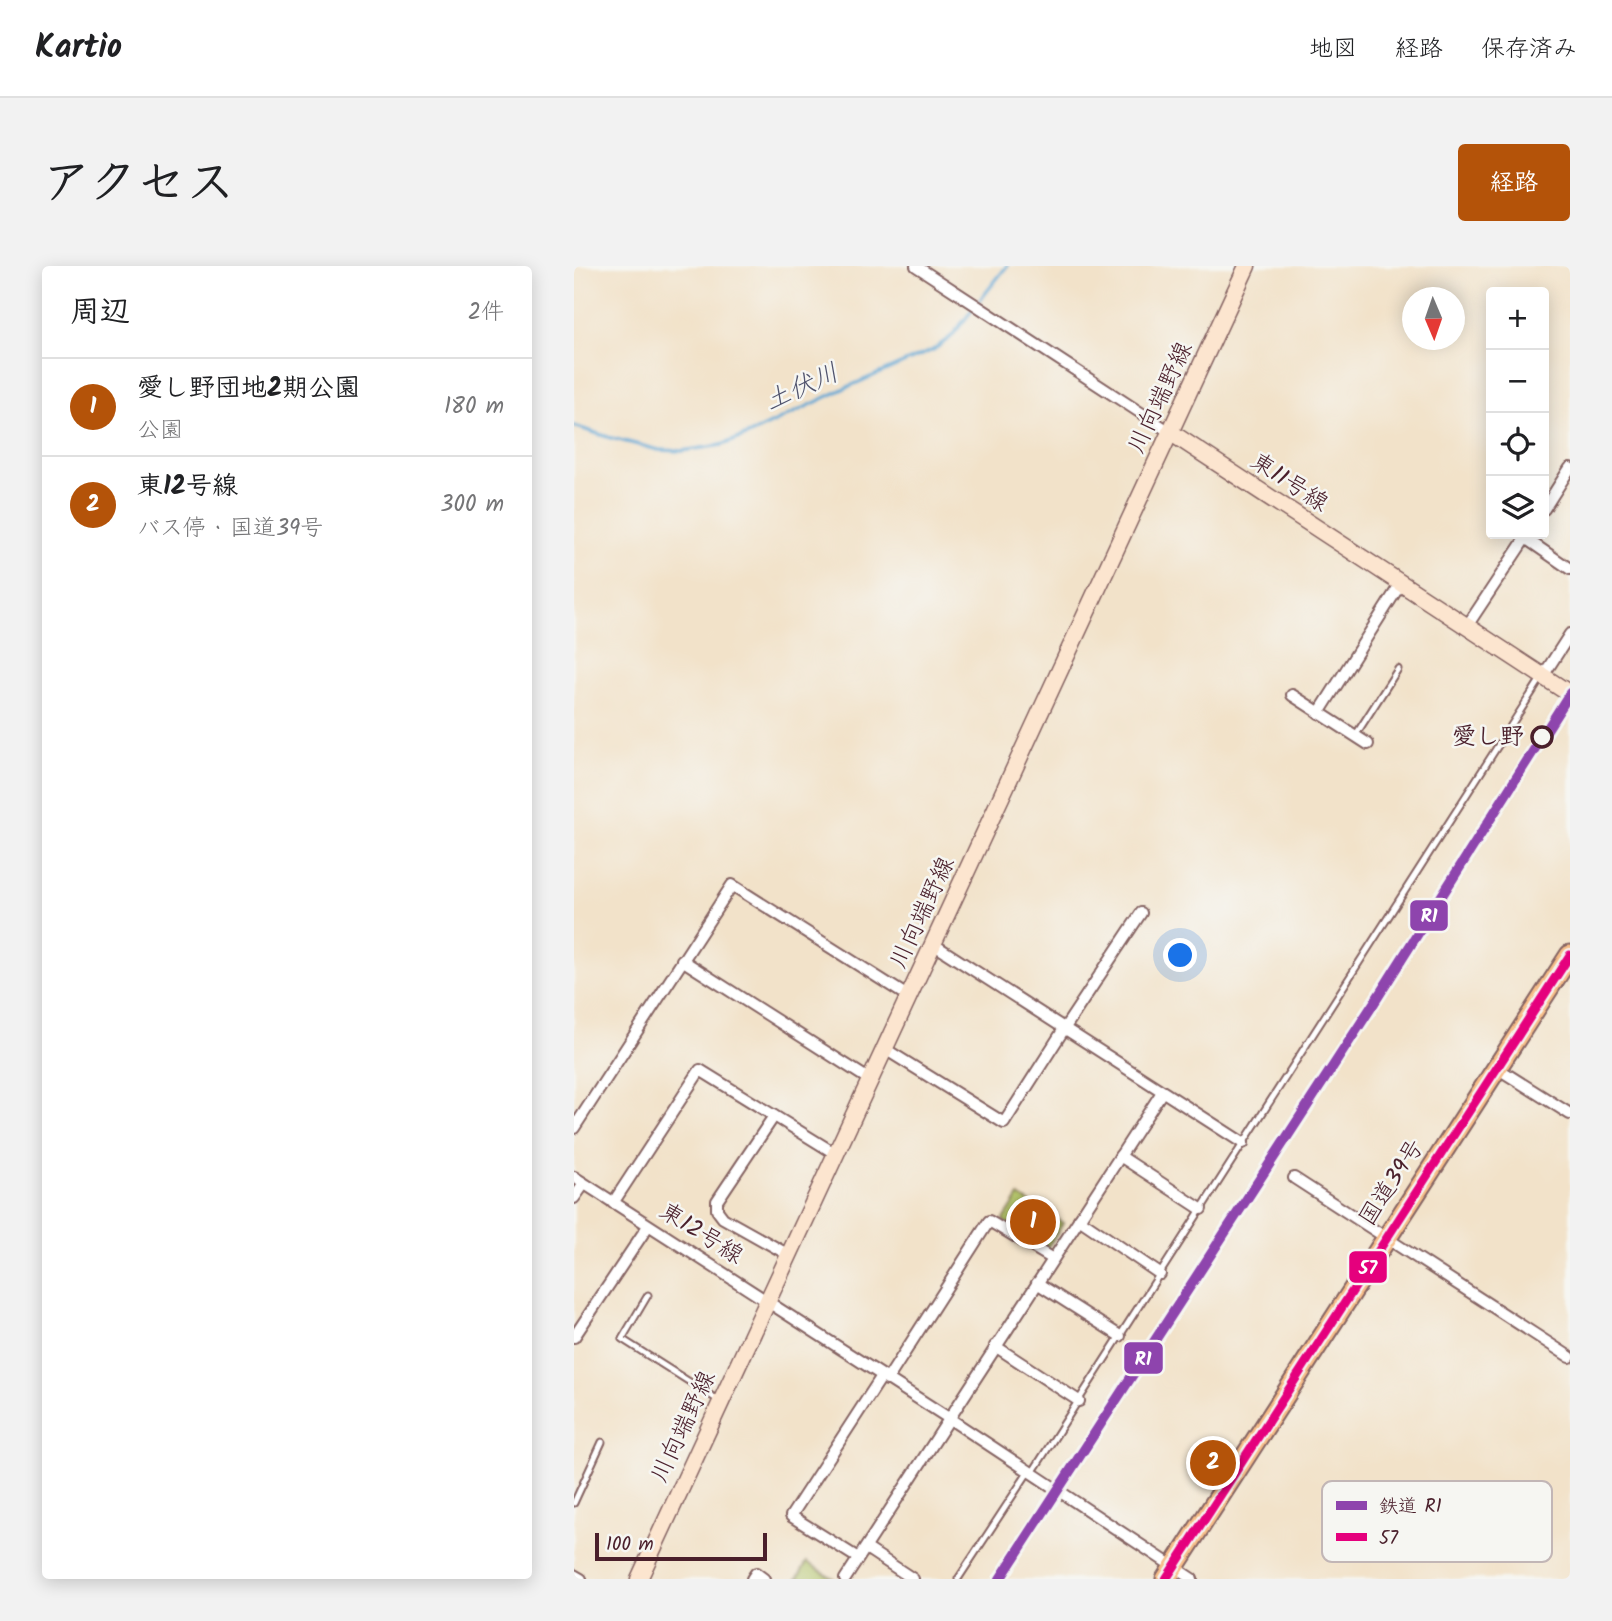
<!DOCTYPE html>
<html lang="ja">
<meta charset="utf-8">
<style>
:root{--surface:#fff;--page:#f2f2f2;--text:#202124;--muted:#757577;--line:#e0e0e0;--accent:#b45309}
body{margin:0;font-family:Kalam,"Klee One",sans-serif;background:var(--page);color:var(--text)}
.controls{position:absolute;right:21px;top:21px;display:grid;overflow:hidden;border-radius:7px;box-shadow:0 4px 18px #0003}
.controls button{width:63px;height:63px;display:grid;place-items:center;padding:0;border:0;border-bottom:2px solid var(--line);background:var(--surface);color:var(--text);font:35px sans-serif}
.compass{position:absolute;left:828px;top:21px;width:63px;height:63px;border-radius:50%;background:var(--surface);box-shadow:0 4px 18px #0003;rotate:178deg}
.scale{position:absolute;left:21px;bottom:18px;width:172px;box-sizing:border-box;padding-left:7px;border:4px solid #4a1f2b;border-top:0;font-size:19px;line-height:24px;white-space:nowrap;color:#4a1f2b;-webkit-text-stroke:5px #f6f6f2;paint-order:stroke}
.you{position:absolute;left:607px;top:690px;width:24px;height:24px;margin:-18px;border:5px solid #fff;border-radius:50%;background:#1a73e8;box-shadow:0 0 0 10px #1a73e833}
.badge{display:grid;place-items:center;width:46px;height:46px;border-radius:50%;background:var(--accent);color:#fff;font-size:23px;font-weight:700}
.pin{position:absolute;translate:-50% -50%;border:4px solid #fff;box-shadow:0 2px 7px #0006}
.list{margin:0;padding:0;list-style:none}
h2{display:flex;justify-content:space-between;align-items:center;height:91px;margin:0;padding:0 28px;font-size:30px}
h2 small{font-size:23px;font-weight:400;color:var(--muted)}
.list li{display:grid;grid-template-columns:46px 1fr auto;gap:21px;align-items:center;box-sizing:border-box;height:98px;padding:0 28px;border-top:2px solid var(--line)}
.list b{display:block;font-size:26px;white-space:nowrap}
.list p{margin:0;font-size:23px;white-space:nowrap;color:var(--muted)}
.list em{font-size:23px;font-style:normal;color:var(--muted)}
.icon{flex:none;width:38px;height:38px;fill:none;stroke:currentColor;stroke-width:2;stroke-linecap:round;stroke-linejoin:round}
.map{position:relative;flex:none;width:996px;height:1313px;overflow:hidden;border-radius:7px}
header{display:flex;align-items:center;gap:42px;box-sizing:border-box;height:98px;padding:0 35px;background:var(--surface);border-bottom:2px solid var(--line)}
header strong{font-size:33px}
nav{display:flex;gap:38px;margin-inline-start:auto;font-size:24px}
.intro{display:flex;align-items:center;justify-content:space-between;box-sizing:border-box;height:168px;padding:0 42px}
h1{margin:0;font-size:49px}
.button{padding:18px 32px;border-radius:7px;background:var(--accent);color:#fff;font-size:24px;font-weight:700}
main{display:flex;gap:42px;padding:0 42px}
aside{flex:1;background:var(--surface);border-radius:7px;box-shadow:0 4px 18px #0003}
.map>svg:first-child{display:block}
</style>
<header>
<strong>Kartio</strong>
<nav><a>地図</a><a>経路</a><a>保存済み</a></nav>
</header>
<div class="intro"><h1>アクセス</h1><a class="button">経路</a></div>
<main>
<aside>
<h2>周辺<small>2件</small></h2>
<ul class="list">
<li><span class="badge">1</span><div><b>愛し野団地2期公園</b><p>公園</p></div><em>180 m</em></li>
<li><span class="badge">2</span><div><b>東12号線</b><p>バス停 · 国道39号</p></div><em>300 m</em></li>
</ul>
</aside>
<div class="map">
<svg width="996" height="1313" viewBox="0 0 996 1313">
<rect width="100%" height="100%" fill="#f6f6f2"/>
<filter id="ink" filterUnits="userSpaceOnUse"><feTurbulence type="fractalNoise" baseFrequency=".0143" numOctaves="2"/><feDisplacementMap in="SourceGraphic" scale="14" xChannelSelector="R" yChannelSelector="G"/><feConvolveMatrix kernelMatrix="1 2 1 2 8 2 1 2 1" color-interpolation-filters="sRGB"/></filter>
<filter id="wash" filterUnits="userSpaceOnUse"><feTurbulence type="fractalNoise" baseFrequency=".00686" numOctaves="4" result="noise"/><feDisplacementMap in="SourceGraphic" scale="28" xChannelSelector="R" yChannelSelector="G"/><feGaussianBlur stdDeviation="1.57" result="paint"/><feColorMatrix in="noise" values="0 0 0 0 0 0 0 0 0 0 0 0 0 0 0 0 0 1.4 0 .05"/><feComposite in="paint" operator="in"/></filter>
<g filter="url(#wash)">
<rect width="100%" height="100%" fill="#f2e2c9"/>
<!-- green -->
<g fill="#b0c165" stroke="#7d7048" stroke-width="2">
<polygon points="445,930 489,957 473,982 429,955"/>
<polygon points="233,1296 259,1312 258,1313 223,1313"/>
</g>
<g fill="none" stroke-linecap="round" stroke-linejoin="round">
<!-- stream -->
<polyline stroke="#5ba4d2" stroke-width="3.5" points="0,160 37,172 85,184 108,185 148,179 174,169 269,123 359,84 377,71 433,0"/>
</g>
</g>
<g filter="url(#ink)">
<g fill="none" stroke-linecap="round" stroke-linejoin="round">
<!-- lane casing -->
<g stroke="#856362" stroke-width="9">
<g id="lane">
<polyline points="781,470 824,403"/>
<polyline points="74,1029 48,1073 144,1134"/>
<polyline points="458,1207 968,411"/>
<polyline points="0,1237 28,1176"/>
<polyline points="384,1313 455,1205"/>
</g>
</g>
<!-- street casing -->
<g stroke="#856362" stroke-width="14">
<g id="street">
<polyline points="342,0 596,166"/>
<polyline points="970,243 996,202"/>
<polyline points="951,272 996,303"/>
<polyline points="893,360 954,268"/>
<polyline points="969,410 996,368"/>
<polyline points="718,429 794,478"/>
<polyline points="745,447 827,317"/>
<polyline points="359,678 669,877"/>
<polyline points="108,694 296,814"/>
<polyline points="311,783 430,857 490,763 567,647"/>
<polyline points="923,802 996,848"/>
<polyline points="200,850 143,935 143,944 149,952 215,989"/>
<polyline points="0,862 158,619 335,731"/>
<polyline points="546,890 627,943"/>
<polyline points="0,911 376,1153 618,1313"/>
<polyline points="720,912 996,1091"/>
<polyline points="0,932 10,918"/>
<polyline points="39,937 126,804 262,888"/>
<polyline points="505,953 586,1008"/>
<polyline points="463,1017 546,1070"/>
<polyline points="0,1071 74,960"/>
<polyline points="421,1080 505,1135"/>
<polyline points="313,1114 415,955 479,993"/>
<polyline points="292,1282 339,1313"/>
<polyline points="284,1292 217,1250 308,1110"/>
<polyline points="0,1309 7,1313"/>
<polyline points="178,1313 182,1307 190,1313"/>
<polyline points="271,1313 588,826"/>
</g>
</g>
<!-- secondary casing -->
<g stroke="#856362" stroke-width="19">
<g id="secondary">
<polyline points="596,166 996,428"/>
<polyline points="65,1313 673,0"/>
</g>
</g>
<!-- highway casing -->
<g stroke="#856362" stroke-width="23">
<polyline id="highway" points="592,1313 996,689"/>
</g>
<!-- lane -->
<use href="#lane" stroke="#fff" stroke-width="5"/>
<!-- street -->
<use href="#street" stroke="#fff" stroke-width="10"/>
<!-- secondary -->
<use href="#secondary" stroke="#fce5cf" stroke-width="16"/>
<!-- highway -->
<use href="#highway" stroke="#f7bd88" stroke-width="19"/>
<!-- bus-1 casing -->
<g stroke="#f6f6f2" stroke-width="14">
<polyline id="bus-1" points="592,1313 996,689"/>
</g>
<!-- bus-1 -->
<use href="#bus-1" stroke="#e5007d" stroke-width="9"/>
<!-- rail-1 casing -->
<g stroke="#f6f6f2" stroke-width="16">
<polyline id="rail-1" points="426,1313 800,737 996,427"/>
</g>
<!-- rail-1 -->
<use href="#rail-1" stroke="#8e44ad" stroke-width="10"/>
</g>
</g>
<!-- markers -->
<circle fill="#f6f6f2" stroke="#4a1f2b" stroke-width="3.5" cx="968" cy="471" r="10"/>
<g text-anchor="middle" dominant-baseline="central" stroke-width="5" stroke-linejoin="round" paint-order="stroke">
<!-- street labels -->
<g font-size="24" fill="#4a1f2b" stroke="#f6f6f2">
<text transform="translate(587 132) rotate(-65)">川向端野線</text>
<text transform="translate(715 217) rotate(33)">東11号線</text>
<text transform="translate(349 647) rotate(-65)">川向端野線</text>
<text transform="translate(818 917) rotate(-57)">国道39号</text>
<text transform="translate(127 968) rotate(32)">東12号線</text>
<text transform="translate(110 1161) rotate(-65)">川向端野線</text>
</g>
<!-- stop labels -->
<g font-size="24" font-weight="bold" fill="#4a1f2b" stroke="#f6f6f2" text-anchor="end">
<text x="950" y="471">愛し野</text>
</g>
<!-- water labels -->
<g font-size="26" font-style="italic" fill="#51546e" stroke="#f6f6f2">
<text transform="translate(228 122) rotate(-24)">土伏川</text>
</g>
</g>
<!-- legend -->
<rect x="748" y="1215" width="230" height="81" rx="10" fill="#f6f6f2" stroke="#c2b6b6" stroke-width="2"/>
<rect x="762" y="1235" width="31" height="9" fill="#8e44ad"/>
<rect x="762" y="1267" width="31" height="8" fill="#e5007d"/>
<g font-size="19" fill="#4a1f2b">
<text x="805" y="1246">鉄道 R1</text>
<text x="805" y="1278">57</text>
</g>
<g stroke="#f6f6f2" stroke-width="2.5">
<rect x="835" y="633" width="40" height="33" rx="7" fill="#8e44ad"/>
<rect x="774" y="984" width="40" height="34" rx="7" fill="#e5007d"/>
<rect x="549" y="1075" width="41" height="34" rx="7" fill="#8e44ad"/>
</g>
<g font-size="19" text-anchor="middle" font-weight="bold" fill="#fff">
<text x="855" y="656">R1</text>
<text x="794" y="1008">57</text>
<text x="569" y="1099">R1</text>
</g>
</svg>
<div class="controls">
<button>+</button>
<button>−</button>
<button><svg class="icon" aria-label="locate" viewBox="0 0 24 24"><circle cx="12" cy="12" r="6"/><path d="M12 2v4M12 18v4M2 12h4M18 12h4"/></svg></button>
<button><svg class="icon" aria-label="layers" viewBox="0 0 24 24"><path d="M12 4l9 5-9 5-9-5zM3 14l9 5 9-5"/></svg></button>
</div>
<svg class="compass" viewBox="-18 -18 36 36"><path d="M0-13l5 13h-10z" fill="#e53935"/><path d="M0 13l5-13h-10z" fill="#757577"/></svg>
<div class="scale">100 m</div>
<div class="you"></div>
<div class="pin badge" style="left:459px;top:956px">1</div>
<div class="pin badge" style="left:639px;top:1197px">2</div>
</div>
</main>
